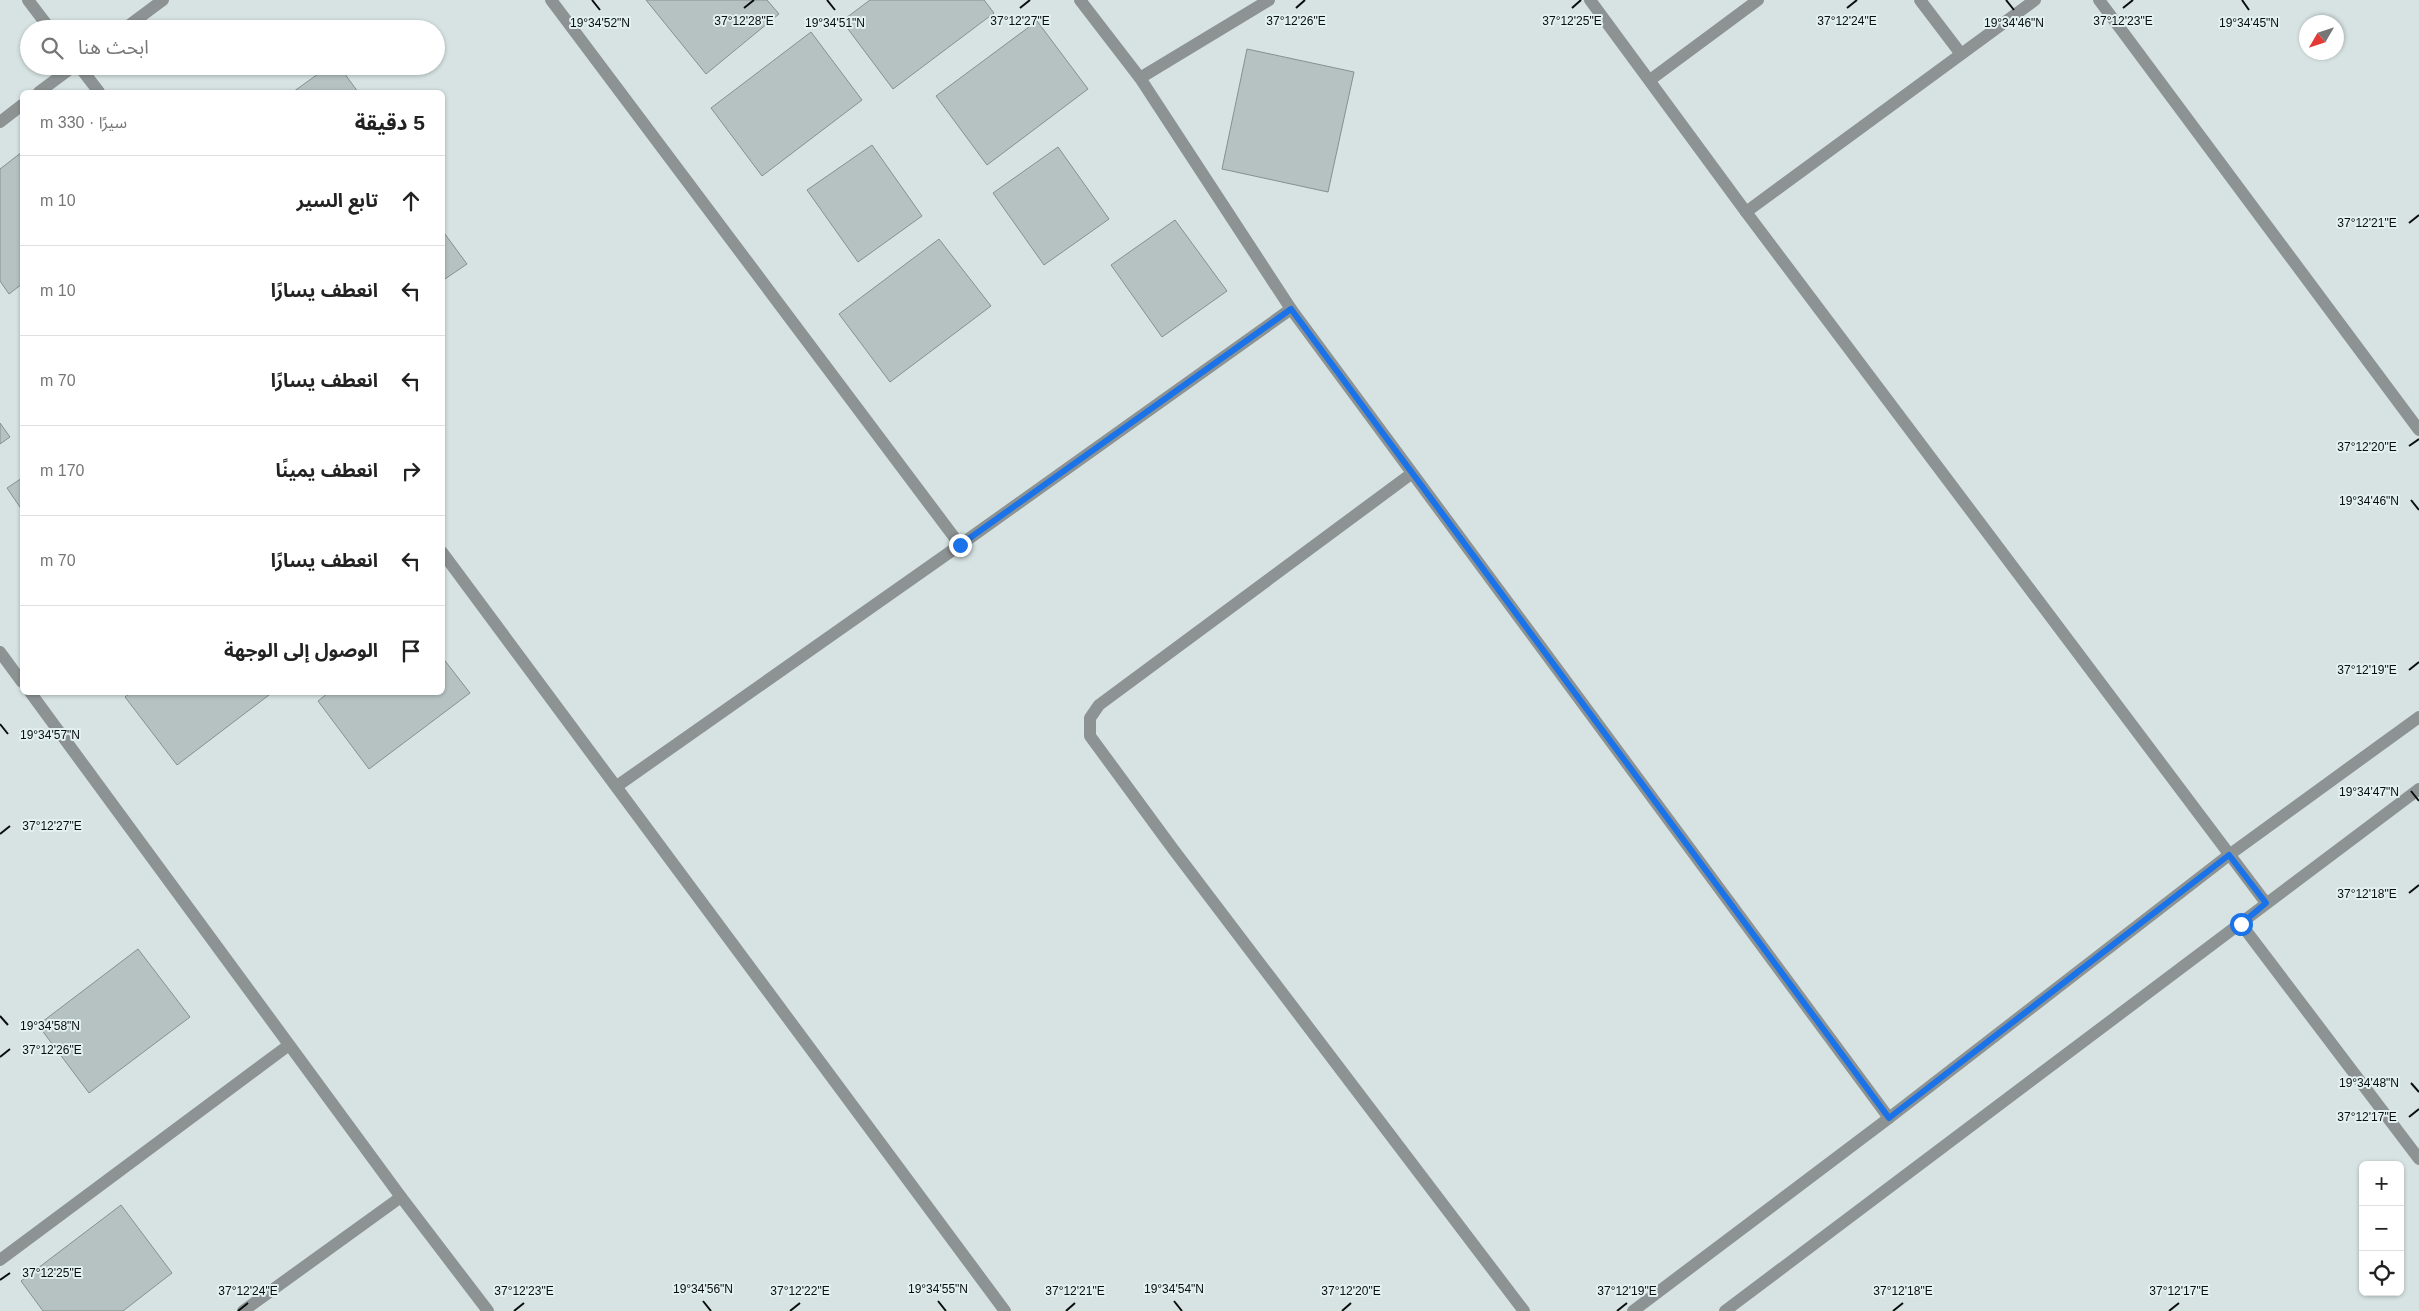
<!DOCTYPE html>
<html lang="ar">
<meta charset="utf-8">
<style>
:root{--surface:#fff;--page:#f6f6f6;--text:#222;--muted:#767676;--line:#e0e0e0}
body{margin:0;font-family:Helvetica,"Noto Sans Arabic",sans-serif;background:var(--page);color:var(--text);direction:rtl}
.controls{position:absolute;right:15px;bottom:15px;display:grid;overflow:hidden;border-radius:8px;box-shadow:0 1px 4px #0004}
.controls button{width:45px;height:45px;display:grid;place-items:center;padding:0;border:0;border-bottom:1px solid var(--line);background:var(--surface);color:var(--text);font:25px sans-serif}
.compass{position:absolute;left:2299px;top:15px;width:45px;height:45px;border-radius:50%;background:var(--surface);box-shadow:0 1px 4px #0004;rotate:231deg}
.stop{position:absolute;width:15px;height:15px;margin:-11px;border:4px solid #1a73e8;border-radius:50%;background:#fff}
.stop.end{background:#1a73e8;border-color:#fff;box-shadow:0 1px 5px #0008}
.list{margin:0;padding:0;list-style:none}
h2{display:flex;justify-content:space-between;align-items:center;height:65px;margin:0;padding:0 20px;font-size:21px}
h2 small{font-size:16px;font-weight:400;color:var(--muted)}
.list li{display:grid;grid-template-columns:32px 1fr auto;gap:15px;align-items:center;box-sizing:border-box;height:90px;padding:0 20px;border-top:1px solid var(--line)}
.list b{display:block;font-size:19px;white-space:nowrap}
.list em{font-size:16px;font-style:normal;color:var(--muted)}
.icon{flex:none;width:28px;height:28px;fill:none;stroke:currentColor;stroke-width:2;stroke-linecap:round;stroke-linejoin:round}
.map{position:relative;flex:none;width:2419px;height:1311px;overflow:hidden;direction:ltr}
.search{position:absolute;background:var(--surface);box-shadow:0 1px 4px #0004;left:20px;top:20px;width:425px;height:55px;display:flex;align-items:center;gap:12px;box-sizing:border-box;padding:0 18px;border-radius:28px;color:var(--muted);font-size:19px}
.panel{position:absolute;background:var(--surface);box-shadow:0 1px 4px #0004;left:20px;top:90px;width:425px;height:605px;border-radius:8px;direction:rtl}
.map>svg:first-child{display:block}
</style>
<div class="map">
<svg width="2419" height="1311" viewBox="0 0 2419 1311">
<rect width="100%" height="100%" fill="#d6e3e2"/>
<!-- building -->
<g fill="#b6c2c2" stroke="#859090">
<polygon points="646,0 767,0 779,14 706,74"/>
<polygon points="870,0 984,0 994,13 893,89 842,21"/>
<polygon points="1037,21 1088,89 987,165 936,96"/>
<polygon points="811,32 862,100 762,176 711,108"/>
<polygon points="1247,49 1354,72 1328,192 1222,169"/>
<polygon points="329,66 339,66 358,92 293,92"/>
<polygon points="872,145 922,216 858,262 807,190"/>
<polygon points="1058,147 1109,219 1044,265 993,193"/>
<polygon points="22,152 22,284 9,294 0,281 0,169"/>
<polygon points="1175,220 1227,291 1162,337 1111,265"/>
<polygon points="442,230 467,264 442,281"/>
<polygon points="939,239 991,306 890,382 839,314"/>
<polygon points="0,423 10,437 0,444"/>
<polygon points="22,478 22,510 7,488"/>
<polygon points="442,657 470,693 369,769 318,701 329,692 442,692"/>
<polygon points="131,692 273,692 177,765 125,697"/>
<polygon points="138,949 190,1017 89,1093 38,1025"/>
<polygon points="121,1205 172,1273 123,1311 43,1311 21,1281"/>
</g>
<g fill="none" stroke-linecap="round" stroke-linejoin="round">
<!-- minor -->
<g stroke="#8d9292" stroke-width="12">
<polyline points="28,0 50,29"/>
<polyline points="551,0 960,545"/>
<polyline points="1080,0 1140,78 1291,309 1889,1118"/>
<polyline points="1590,0 1746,212 2266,903"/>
<polyline points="1920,0 1961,54"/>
<polyline points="2099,0 2419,430"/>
<polyline points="124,29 163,0"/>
<polyline points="79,66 99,92"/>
<polyline points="1140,78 1269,0"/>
<polyline points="1650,80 1758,0"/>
<polyline points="39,92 74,66"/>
<polyline points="0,122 22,105"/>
<polyline points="1746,212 2035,0"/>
<polyline points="1411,474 1099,705 1090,718 1090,736 1173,849 1524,1311"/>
<polyline points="442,552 1005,1311"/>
<polyline points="0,652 22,682"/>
<polyline points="30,692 401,1197 488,1311"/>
<polyline points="617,786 960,545 1291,309"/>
<polyline points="2241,924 2419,1159"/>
<polyline points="0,1260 289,1045"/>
<polyline points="243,1311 401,1197"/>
</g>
<!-- tertiary -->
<g stroke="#8d9292" stroke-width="12">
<polyline points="1633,1311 1889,1118 2229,855 2419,717"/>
<polyline points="1725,1311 2419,789"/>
</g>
</g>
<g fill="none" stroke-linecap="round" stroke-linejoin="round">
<!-- route -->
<polyline stroke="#1a73e8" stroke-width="6" points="960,545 1291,309 1889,1118 2229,855 2266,903 2241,924"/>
</g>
<!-- ticks -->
<path fill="none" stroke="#090d0d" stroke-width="2" d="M592,0L600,10M827,0L835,10M2006,0L2014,10M2242,0L2249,10M744,8L754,0M1020,8L1030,0M1296,8L1305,0M1572,8L1581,0M1847,8L1857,0M2123,8L2133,0M2409,223L2419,215M2409,446L2419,439M2411,500L2419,510M2409,670L2419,662M0,724L8,734M2411,791L2419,801M0,834L10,826M2409,893L2419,885M0,1016L8,1025M0,1057L10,1049M2411,1083L2419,1092M2409,1117L2419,1109M0,1280L10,1273M703,1301L711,1311M938,1301L946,1311M1174,1301L1182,1311M238,1311L248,1303M514,1311L524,1303M790,1311L800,1303M1066,1311L1075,1303M1342,1311L1351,1303M1617,1311L1627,1303M1893,1311L1903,1303M2169,1311L2179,1303"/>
<g font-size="12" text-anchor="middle" fill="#090d0d" stroke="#e3f0f0" stroke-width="4" stroke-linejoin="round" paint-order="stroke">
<text x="744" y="25">37°12'28"E</text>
<text x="1020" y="25">37°12'27"E</text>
<text x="1296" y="25">37°12'26"E</text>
<text x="1572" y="25">37°12'25"E</text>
<text x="1847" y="25">37°12'24"E</text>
<text x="2123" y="25">37°12'23"E</text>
<text x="600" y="27">19°34'52"N</text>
<text x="835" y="27">19°34'51"N</text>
<text x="2014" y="27">19°34'46"N</text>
<text x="2249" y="27">19°34'45"N</text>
<text x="2367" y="227">37°12'21"E</text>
<text x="2367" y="451">37°12'20"E</text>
<text x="2369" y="505">19°34'46"N</text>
<text x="2367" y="674">37°12'19"E</text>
<text x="50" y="739">19°34'57"N</text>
<text x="2369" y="796">19°34'47"N</text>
<text x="52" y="830">37°12'27"E</text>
<text x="2367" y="898">37°12'18"E</text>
<text x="50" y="1030">19°34'58"N</text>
<text x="52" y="1054">37°12'26"E</text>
<text x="2369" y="1087">19°34'48"N</text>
<text x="2367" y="1121">37°12'17"E</text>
<text x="52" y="1277">37°12'25"E</text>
<text x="703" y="1293">19°34'56"N</text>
<text x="938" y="1293">19°34'55"N</text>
<text x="1174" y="1293">19°34'54"N</text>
<text x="248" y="1295">37°12'24"E</text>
<text x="524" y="1295">37°12'23"E</text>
<text x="800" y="1295">37°12'22"E</text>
<text x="1075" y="1295">37°12'21"E</text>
<text x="1351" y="1295">37°12'20"E</text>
<text x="1627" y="1295">37°12'19"E</text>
<text x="1903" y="1295">37°12'18"E</text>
<text x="2179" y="1295">37°12'17"E</text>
</g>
</svg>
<div class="controls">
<button>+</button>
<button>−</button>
<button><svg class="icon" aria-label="locate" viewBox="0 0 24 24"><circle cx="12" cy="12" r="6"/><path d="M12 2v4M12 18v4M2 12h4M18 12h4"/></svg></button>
</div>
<svg class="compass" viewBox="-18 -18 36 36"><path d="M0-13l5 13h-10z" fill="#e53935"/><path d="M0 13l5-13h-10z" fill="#767676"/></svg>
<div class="stop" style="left:2241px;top:924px"></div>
<div class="stop end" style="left:960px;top:545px"></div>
<div class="search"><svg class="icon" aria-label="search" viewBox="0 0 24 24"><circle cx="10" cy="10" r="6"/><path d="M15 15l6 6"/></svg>ابحث هنا</div>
<section class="panel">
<h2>5 دقيقة<small>سيرًا · 330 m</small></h2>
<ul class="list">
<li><svg class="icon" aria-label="ahead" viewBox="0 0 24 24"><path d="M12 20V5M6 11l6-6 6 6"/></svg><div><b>تابع السير</b></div><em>10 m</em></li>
<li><svg class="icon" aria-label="left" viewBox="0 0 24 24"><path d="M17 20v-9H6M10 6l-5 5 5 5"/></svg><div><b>انعطف يسارًا</b></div><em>10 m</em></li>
<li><svg class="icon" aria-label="left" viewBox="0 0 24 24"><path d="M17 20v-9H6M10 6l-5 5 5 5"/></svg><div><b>انعطف يسارًا</b></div><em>70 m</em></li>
<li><svg class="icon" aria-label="right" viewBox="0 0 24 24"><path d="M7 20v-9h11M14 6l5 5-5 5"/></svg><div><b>انعطف يمينًا</b></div><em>170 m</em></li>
<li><svg class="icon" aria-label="left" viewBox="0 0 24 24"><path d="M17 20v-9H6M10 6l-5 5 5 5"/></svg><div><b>انعطف يسارًا</b></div><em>70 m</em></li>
<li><svg class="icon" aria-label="arrive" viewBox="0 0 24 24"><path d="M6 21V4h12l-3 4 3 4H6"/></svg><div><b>الوصول إلى الوجهة</b></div></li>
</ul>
</section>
</div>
